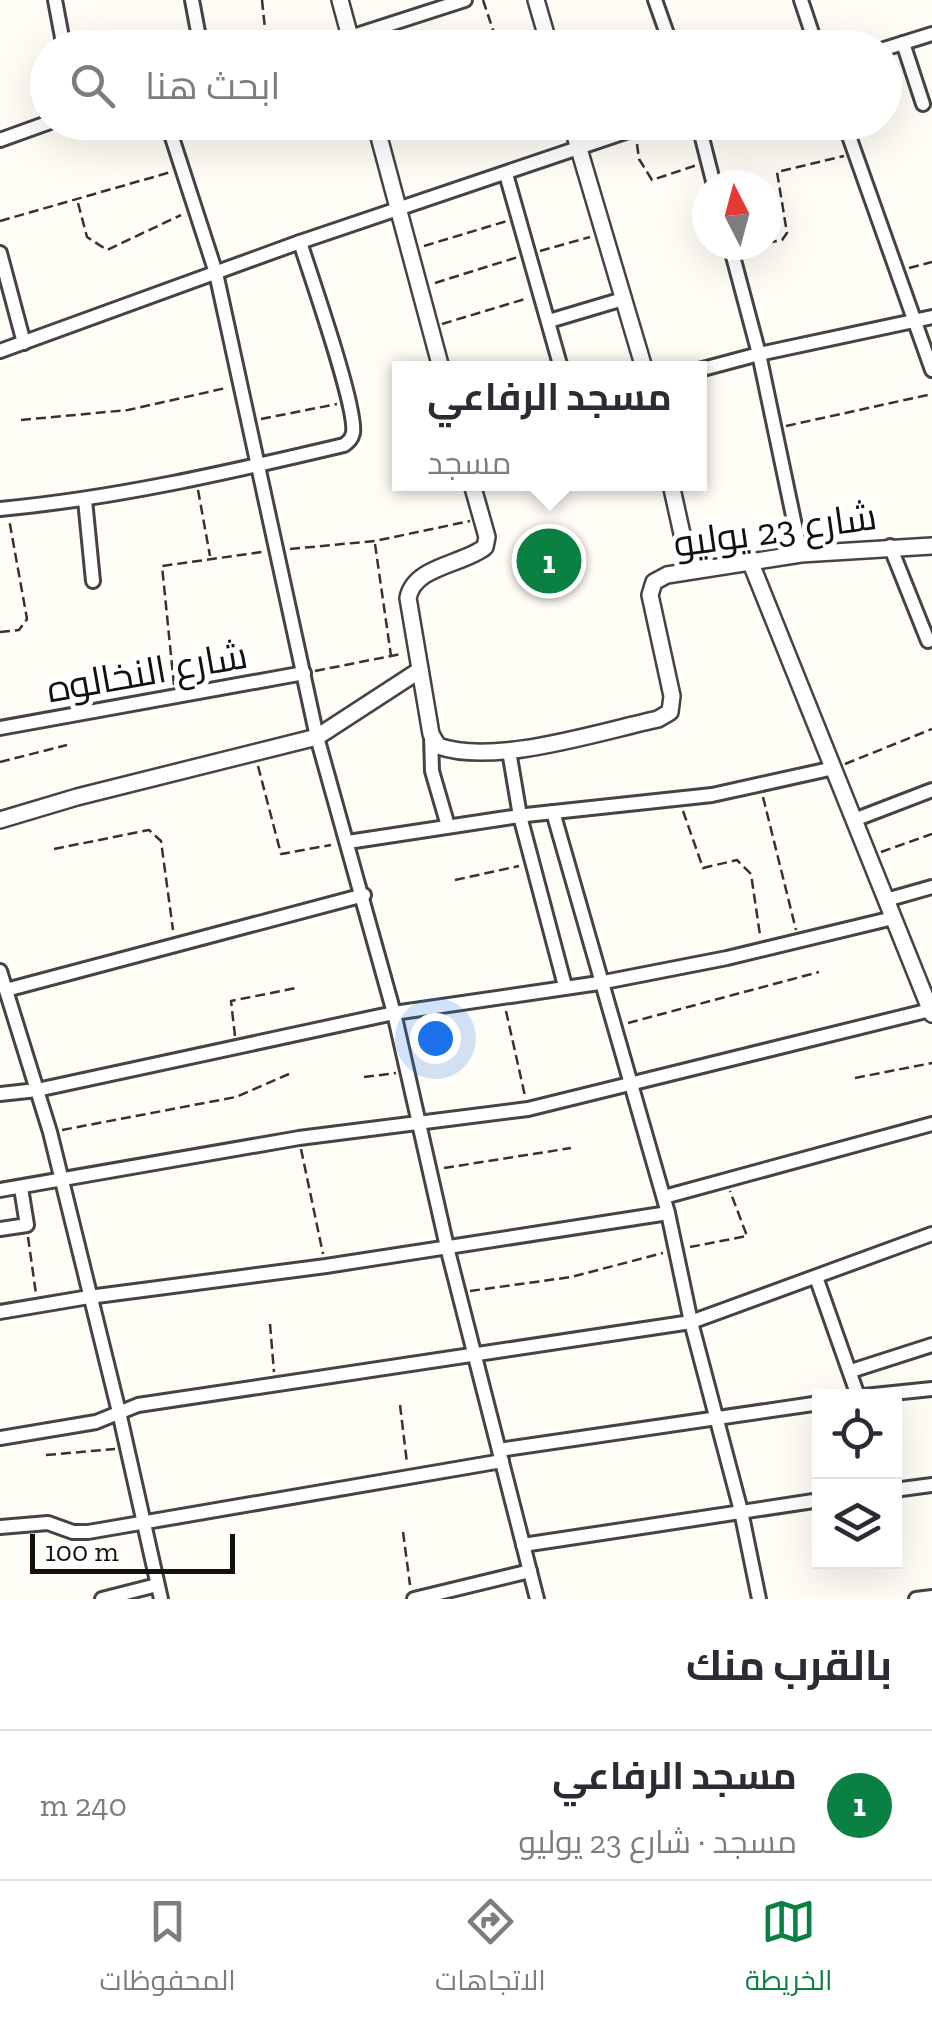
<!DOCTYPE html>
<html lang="ar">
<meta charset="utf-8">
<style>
:root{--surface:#fff;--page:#f7f7f7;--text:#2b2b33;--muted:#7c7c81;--line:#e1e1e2;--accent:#0b8043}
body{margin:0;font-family:"Zilla Slab",Cairo,serif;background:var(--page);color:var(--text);direction:rtl}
.controls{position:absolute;right:30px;bottom:30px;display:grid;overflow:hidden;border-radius:0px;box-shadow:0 10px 40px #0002}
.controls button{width:90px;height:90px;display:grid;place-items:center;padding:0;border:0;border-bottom:2px solid var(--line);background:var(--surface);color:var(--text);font:50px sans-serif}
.compass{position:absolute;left:692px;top:170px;width:90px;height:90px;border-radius:50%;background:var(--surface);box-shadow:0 10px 40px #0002;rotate:354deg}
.scale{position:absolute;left:30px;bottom:25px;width:205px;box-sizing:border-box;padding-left:10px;border:5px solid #111;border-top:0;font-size:28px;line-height:35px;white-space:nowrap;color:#111;-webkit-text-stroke:8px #fff;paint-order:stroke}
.you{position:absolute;left:435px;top:1038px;width:35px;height:35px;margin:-25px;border:8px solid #fff;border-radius:50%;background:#1a73e8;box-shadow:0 0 0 15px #1a73e833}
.badge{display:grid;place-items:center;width:65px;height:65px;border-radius:50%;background:var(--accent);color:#fff;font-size:32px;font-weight:700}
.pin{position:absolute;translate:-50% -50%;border:5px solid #fff;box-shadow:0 2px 10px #0006}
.popup{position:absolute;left:392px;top:361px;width:315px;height:130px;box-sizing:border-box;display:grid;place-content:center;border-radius:0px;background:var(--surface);filter:drop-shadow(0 2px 8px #0005);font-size:32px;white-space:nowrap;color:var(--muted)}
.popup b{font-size:38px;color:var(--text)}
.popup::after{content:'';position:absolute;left:50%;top:100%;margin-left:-20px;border:20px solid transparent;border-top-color:var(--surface)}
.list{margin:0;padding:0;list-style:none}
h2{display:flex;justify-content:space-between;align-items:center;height:130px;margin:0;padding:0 40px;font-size:42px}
h2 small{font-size:32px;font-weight:400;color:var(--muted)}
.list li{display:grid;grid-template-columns:65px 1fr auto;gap:30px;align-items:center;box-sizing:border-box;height:150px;padding:0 40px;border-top:2px solid var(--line)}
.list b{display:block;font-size:38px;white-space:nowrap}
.list p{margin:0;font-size:32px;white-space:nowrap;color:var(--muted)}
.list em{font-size:32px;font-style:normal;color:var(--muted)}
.icon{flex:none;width:55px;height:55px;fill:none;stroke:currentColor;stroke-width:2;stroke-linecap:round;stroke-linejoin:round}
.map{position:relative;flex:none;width:932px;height:1599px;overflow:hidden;direction:ltr}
.search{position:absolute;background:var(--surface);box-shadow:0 10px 40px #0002;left:30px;right:30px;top:30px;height:110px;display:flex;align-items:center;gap:25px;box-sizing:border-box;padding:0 35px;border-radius:55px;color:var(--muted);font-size:38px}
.sheet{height:280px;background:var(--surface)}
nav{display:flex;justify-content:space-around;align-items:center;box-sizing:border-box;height:140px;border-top:2px solid var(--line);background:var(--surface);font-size:28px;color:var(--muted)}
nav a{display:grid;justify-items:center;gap:5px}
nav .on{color:var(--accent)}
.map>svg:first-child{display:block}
</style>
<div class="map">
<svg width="932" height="1599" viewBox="0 0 932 1599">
<rect width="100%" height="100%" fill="#fffdf5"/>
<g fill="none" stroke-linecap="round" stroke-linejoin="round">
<!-- minor casing -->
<g stroke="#444" stroke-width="18">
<g id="minor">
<polyline points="55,0 64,48"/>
<polyline points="192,0 201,48"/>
<polyline points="655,0 672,48"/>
<polyline points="801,0 817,48"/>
<polyline points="903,43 923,104"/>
<polyline points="316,48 465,0"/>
<polyline points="884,49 932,34"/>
<polyline points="167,122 216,273 317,737 394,1013 447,1247 537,1599"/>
<polyline points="698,122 714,185"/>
<polyline points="844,122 932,370"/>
<polyline points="0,140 50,122"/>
<polyline points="506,174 561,368"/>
<polyline points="730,245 759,354 801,554"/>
<polyline points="0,253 24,343"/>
<polyline points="549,321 623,299"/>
<polyline points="0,351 300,242 655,122"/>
<polyline points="699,370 759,354 932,317"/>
<polyline points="85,500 93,581"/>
<path d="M0,509C117,498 230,472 344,445C349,441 351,440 353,433C357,407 310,274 300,242"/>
<polyline points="890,546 928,641"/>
<polyline points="0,728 304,673"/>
<polyline points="431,736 432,771 448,826"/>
<polyline points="509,751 520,816 565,986"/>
<polyline points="553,812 668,1213 691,1322 741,1511 759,1599"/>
<polyline points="854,820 932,790"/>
<polyline points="348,842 526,815 712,795 834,768"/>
<polyline points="886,900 932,887"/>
<polyline points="0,971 50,1132 119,1412 161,1599"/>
<polyline points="6,990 364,895"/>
<polyline points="0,1094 37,1090 394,1013 599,983 727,958 893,918"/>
<polyline points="0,1190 299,1138 528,1109 930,1010"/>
<polyline points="664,1197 932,1124"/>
<polyline points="0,1229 27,1225 21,1188"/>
<polyline points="816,1277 858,1396"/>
<polyline points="0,1312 89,1297 326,1266 668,1213"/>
<polyline points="851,1371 932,1345"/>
<polyline points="864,1396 932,1389"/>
<polyline points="0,1438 96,1422 138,1405 691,1322 932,1234"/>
<polyline points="499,1450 820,1403"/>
<polyline points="894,1490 932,1485"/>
<polyline points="0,1527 48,1523 73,1532 88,1532 502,1461"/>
<polyline points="523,1545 820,1500"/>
<polyline points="102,1599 157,1585"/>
<polyline points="414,1599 530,1571"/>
<polyline points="916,1599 932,1597"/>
</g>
</g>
<!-- tertiary casing -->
<g stroke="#444" stroke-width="20">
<g id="tertiary">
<polyline points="340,0 353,48"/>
<polyline points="536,0 550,48"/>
<polyline points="375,122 441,368"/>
<polyline points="571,122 644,368"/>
<path d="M472,484L487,537L485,547C462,565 414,566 408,598L431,734L438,746C495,766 598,732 658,719L670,712L672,696L650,595L654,582L667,575L801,554L932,546"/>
<polyline points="671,484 690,570"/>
<polyline points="750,561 932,1014"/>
<polyline points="0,820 77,797 317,737 420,670"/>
</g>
</g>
<!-- path -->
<g stroke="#333" stroke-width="2.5" stroke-dasharray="10 5" stroke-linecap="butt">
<polyline points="262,0 267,48"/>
<polyline points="483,0 499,48"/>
<polyline points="152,43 153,48"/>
<polyline points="637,144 639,159 652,180 697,165"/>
<polyline points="78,203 87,237 107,250 181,215"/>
<polyline points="0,221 171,172"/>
<polyline points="767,243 782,240 787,233 777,172 844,156"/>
<polyline points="424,246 507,221"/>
<polyline points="743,247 756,245"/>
<polyline points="540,251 590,237"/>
<polyline points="909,268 932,262"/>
<polyline points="435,283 518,257"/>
<polyline points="442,324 525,299"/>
<polyline points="261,419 337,404"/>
<polyline points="21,420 128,410 226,388"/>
<polyline points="786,426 932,394"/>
<polyline points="198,490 210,556"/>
<polyline points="375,544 391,656"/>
<polyline points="290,549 375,541 470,521"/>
<polyline points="0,632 19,630 27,619 9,519"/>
<polyline points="315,671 401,654"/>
<polyline points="174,685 162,566 262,552"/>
<polyline points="0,762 67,745"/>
<polyline points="845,764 932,729"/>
<polyline points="258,766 281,854 331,845"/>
<polyline points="763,797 796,930"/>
<polyline points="683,811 703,868 737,860 751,874 760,935"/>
<polyline points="54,849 149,830 161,841 173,930"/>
<polyline points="881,852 932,834"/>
<polyline points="455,880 519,866"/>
<polyline points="506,1011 525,1096"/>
<polyline points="628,1023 819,972"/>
<polyline points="235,1036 231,1001 296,988"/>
<polyline points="364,1077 396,1073"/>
<polyline points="855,1078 932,1063"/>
<polyline points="62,1130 236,1097 289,1074"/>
<polyline points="301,1149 323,1254"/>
<polyline points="444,1168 571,1148"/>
<polyline points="28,1237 36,1294"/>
<polyline points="690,1247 747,1236 730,1191"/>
<polyline points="470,1291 571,1277 663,1253"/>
<polyline points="270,1324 274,1372"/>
<polyline points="400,1405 407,1463"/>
<polyline points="46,1455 115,1449"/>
<polyline points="403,1532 410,1585"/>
</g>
<!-- minor -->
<use href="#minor" stroke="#fff" stroke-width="12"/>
<!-- tertiary -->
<use href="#tertiary" stroke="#fff" stroke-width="15"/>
</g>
<g text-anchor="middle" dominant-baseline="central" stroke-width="10" stroke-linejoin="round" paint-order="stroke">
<!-- street labels -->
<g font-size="38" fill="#111" stroke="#fff">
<text transform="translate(775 530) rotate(-8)">شارع 23 يوليو</text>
<text transform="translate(147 672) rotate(-10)">شارع النخالوه</text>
</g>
</g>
</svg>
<div class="controls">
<button><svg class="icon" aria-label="locate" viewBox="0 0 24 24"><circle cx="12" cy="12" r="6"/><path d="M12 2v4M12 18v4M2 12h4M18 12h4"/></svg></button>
<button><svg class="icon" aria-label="layers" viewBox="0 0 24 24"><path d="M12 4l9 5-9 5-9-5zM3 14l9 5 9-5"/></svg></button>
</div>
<svg class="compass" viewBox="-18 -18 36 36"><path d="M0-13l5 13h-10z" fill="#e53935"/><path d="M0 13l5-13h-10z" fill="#7c7c81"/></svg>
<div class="scale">100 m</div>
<div class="you"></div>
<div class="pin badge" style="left:549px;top:561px">1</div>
<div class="popup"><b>مسجد الرفاعي</b>مسجد</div>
<div class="search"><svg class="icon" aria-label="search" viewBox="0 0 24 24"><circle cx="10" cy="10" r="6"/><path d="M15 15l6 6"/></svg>ابحث هنا</div>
</div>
<section class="sheet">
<h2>بالقرب منك<small></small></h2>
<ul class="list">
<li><span class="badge">1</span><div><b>مسجد الرفاعي</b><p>مسجد · شارع 23 يوليو</p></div><em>240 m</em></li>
</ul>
</section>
<nav>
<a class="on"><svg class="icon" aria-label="map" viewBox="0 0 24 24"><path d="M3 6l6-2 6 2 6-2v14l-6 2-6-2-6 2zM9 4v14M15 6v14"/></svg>الخريطة</a>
<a><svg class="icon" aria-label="directions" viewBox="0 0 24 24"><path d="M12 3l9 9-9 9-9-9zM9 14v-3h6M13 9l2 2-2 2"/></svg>الاتجاهات</a>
<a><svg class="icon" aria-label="saved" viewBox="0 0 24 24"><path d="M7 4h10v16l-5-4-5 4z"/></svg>المحفوظات</a>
</nav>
